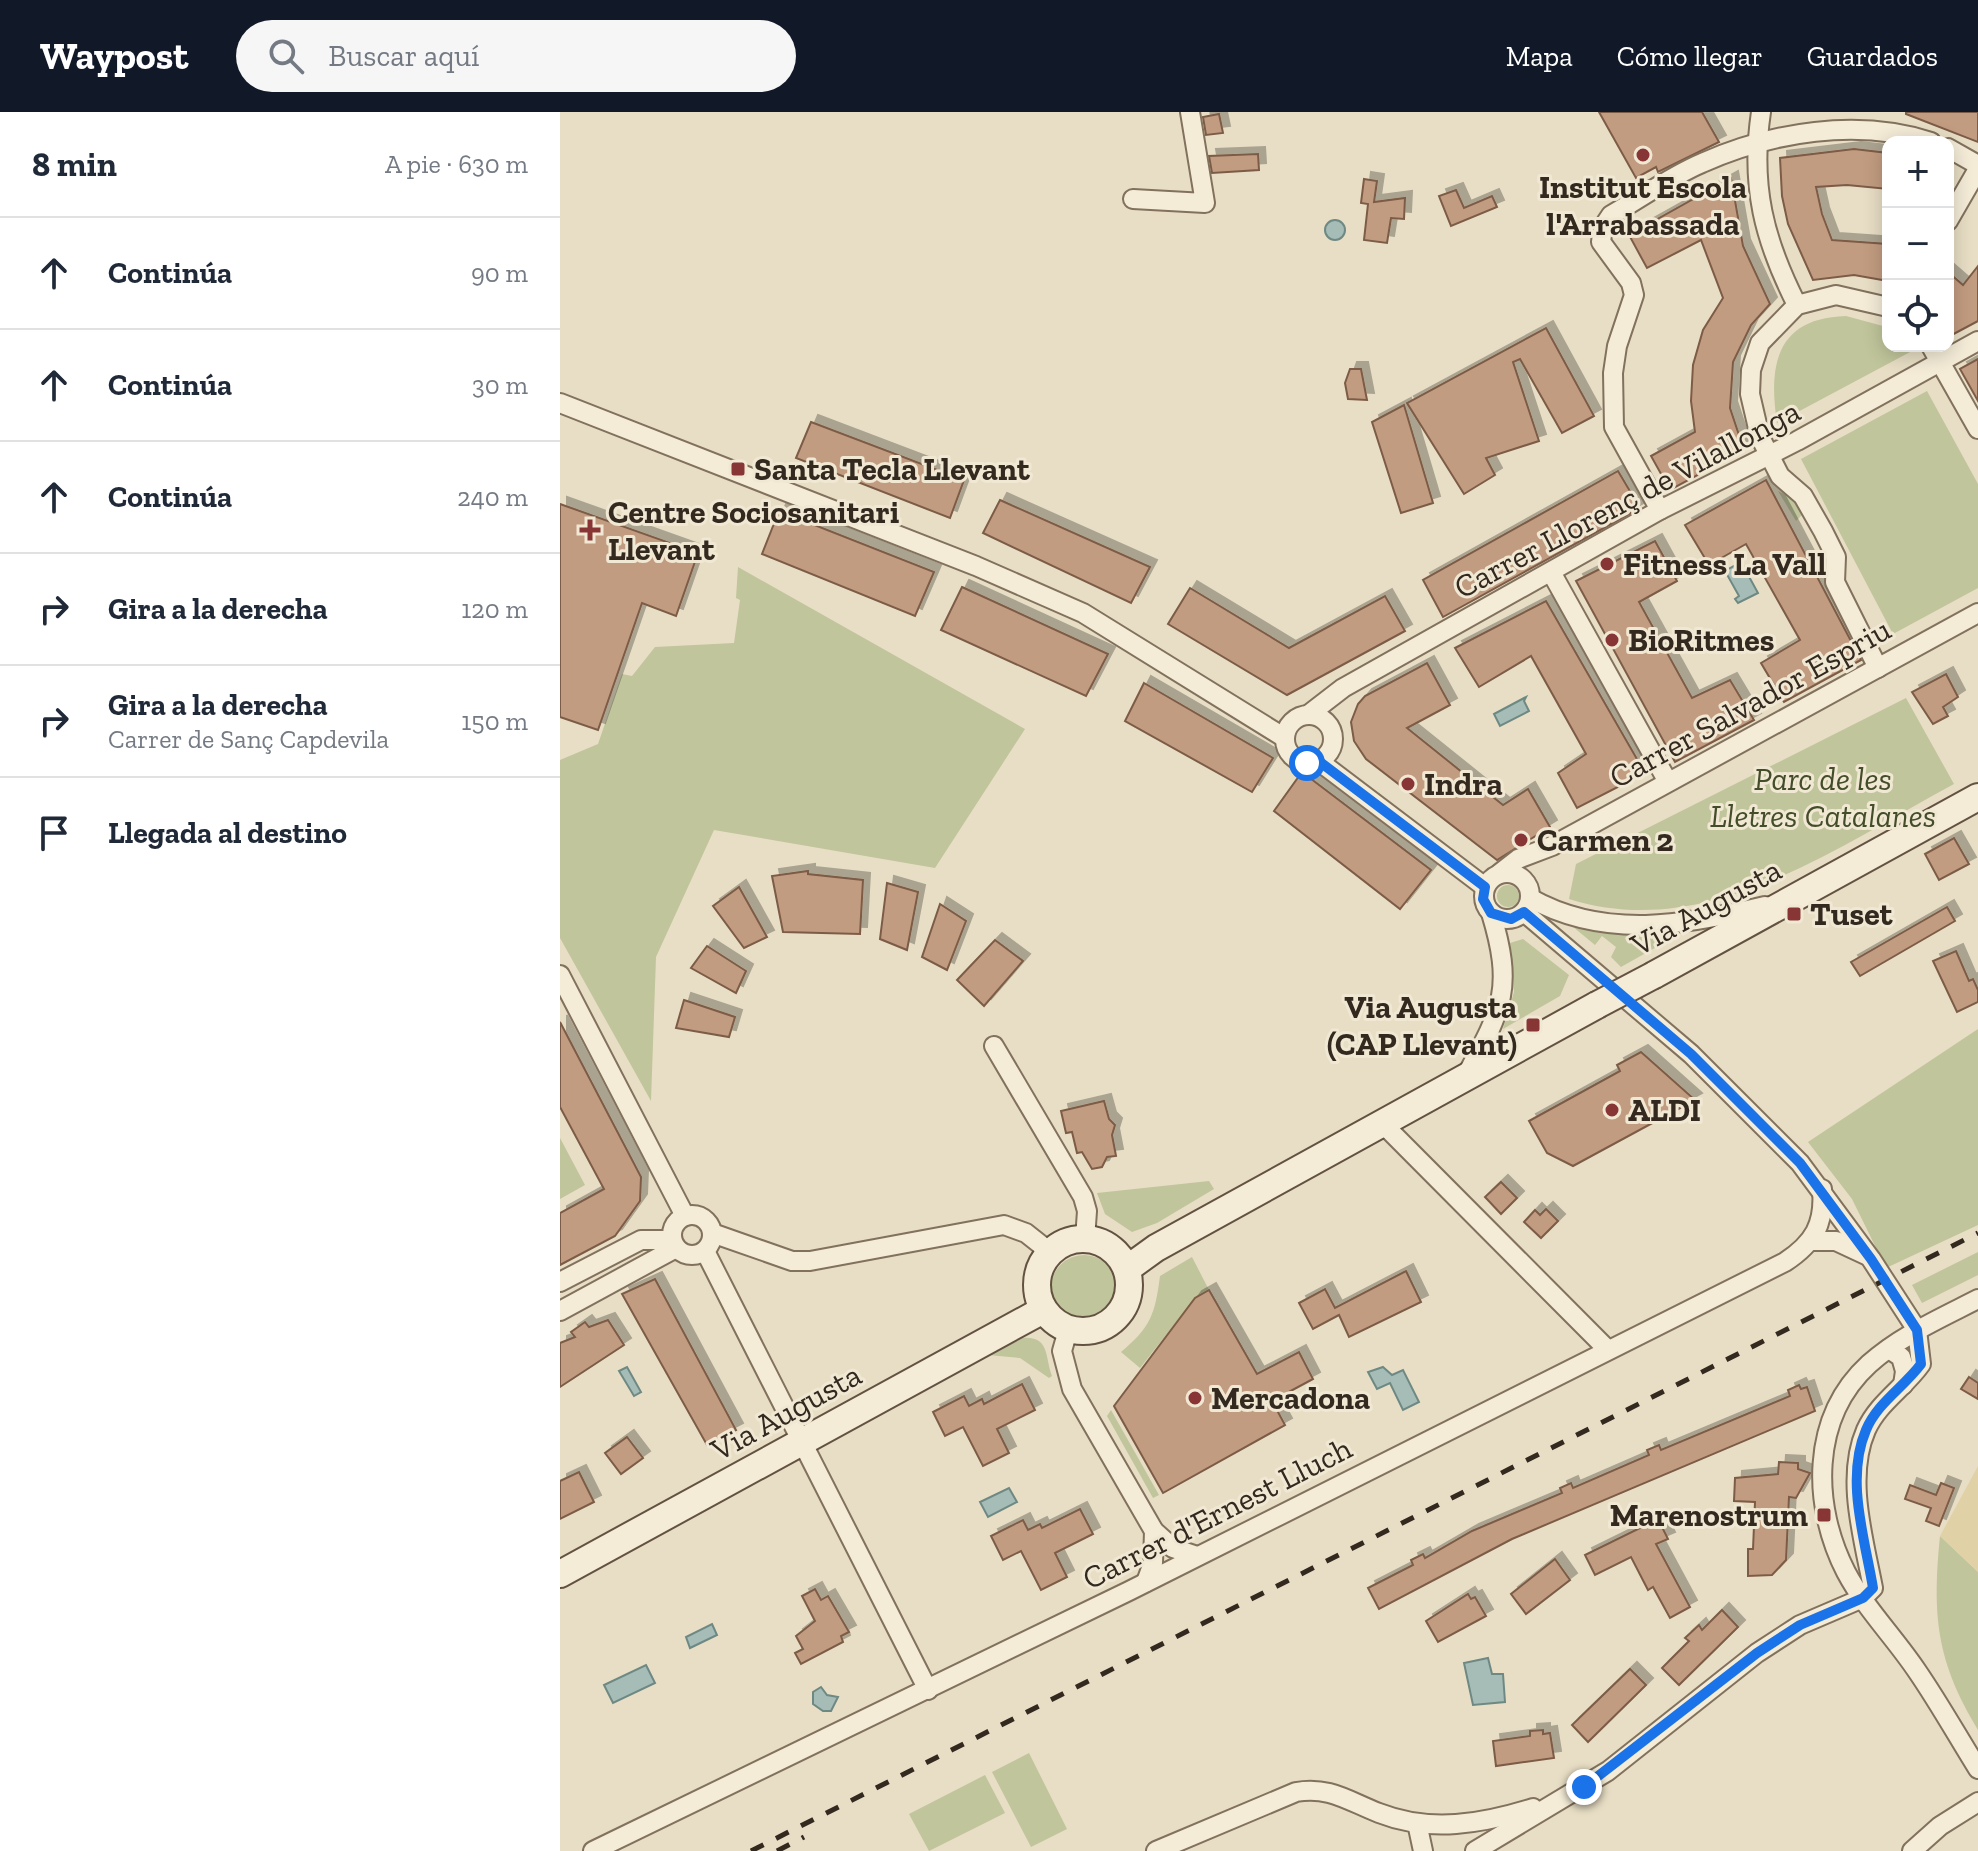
<!DOCTYPE html>
<html lang="es">
<meta charset="utf-8">
<style>
:root{--surface:#fff;--page:#f6f6f7;--text:#1f2937;--muted:#747a83;--line:#e0e1e3;--accent:#111827}
body{margin:0;font-family:"Zilla Slab",serif;background:var(--page);color:var(--text)}
.controls{position:absolute;right:24px;top:24px;display:grid;overflow:hidden;border-radius:16px;box-shadow:0 4px 20px #0003}
.controls button{width:72px;height:72px;display:grid;place-items:center;padding:0;border:0;border-bottom:2px solid var(--line);background:var(--surface);color:var(--text);font:40px sans-serif}
.stop{position:absolute;width:24px;height:24px;margin:-18px;border:6px solid #1a73e8;border-radius:50%;background:#fff}
.stop.end{background:#1a73e8;border-color:#fff;box-shadow:0 2px 8px #0008}
.list{margin:0;padding:0;list-style:none}
h2{display:flex;justify-content:space-between;align-items:center;height:104px;margin:0;padding:0 32px;font-size:34px}
h2 small{font-size:26px;font-weight:400;color:var(--muted)}
.list li{display:grid;grid-template-columns:52px 1fr auto;gap:24px;align-items:center;box-sizing:border-box;height:112px;padding:0 32px;border-top:2px solid var(--line)}
.list b{display:block;font-size:30px;white-space:nowrap}
.list p{margin:0;font-size:26px;white-space:nowrap;color:var(--muted)}
.list em{font-size:26px;font-style:normal;color:var(--muted)}
.icon{flex:none;width:44px;height:44px;fill:none;stroke:currentColor;stroke-width:2;stroke-linecap:round;stroke-linejoin:round}
.map{position:relative;flex:none;width:1418px;height:1739px;overflow:hidden}
header{display:flex;align-items:center;gap:48px;box-sizing:border-box;height:112px;padding:0 40px;background:var(--accent);color:#fff}
header strong{font-size:38px}
nav{display:flex;gap:44px;margin-inline-start:auto;font-size:28px}
.search{width:560px;height:72px;background:var(--page);display:flex;align-items:center;gap:20px;box-sizing:border-box;padding:0 28px;border-radius:44px;color:var(--muted);font-size:30px}
main{display:flex}
aside{flex:1;background:var(--surface)}
.map>svg:first-child{display:block}
</style>
<header>
<strong>Waypost</strong>
<div class="search"><svg class="icon" aria-label="search" viewBox="0 0 24 24"><circle cx="10" cy="10" r="6"/><path d="M15 15l6 6"/></svg>Buscar aquí</div>
<nav><a>Mapa</a><a>Cómo llegar</a><a>Guardados</a></nav>
</header>
<main>
<aside>
<h2>8 min<small>A pie · 630 m</small></h2>
<ul class="list">
<li><svg class="icon" aria-label="ahead" viewBox="0 0 24 24"><path d="M12 20V5M6 11l6-6 6 6"/></svg><div><b>Continúa</b></div><em>90 m</em></li>
<li><svg class="icon" aria-label="ahead" viewBox="0 0 24 24"><path d="M12 20V5M6 11l6-6 6 6"/></svg><div><b>Continúa</b></div><em>30 m</em></li>
<li><svg class="icon" aria-label="ahead" viewBox="0 0 24 24"><path d="M12 20V5M6 11l6-6 6 6"/></svg><div><b>Continúa</b></div><em>240 m</em></li>
<li><svg class="icon" aria-label="right" viewBox="0 0 24 24"><path d="M7 20v-9h11M14 6l5 5-5 5"/></svg><div><b>Gira a la derecha</b></div><em>120 m</em></li>
<li><svg class="icon" aria-label="right" viewBox="0 0 24 24"><path d="M7 20v-9h11M14 6l5 5-5 5"/></svg><div><b>Gira a la derecha</b><p>Carrer de Sanç Capdevila</p></div><em>150 m</em></li>
<li><svg class="icon" aria-label="arrive" viewBox="0 0 24 24"><path d="M6 21V4h12l-3 4 3 4H6"/></svg><div><b>Llegada al destino</b></div></li>
</ul>
</aside>
<div class="map">
<svg width="1418" height="1739" viewBox="0 0 1418 1739">
<defs>
<filter id="shadow"><feDropShadow dx="7" dy="-7" stdDeviation="0" flood-color="#0004"/></filter>
</defs>
<rect width="100%" height="100%" fill="#e8dec5"/>
<!-- green -->
<g fill="#c0c59b">
<path d="M1286,204L1323,214L1328,218V234H1346L1352,239L1217,311C1208,252 1217,206 1286,204Z"/>
<polygon points="1367,279 1418,372 1418,476 1333,522 1241,347"/>
<polygon points="1218,379 1236,388 1245,400 1236,409"/>
<polygon points="178,455 465,617 375,756 154,718 96,845 91,989 0,826 0,648 38,632 62,562 72,564 95,535 174,531 180,488 176,486"/>
<path d="M1346,586L1394,672C1278,734 1148,831 1009,787L1016,752Z"/>
<circle cx="948" cy="784" r="11"/>
<polygon points="1006,809 1132,815 1061,855 1051,845 1056,835 1042,824 1035,833"/>
<polygon points="963,827 1009,863 1000,884 943,917 954,880 950,831"/>
<polygon points="1418,917 1418,1113 1326,1156 1292,1087 1248,1030"/>
<polygon points="0,1026 25,1073 0,1087"/>
<polygon points="649,1069 654,1077 597,1111 572,1120 545,1102 537,1081"/>
<polygon points="1418,1140 1418,1163 1362,1191 1352,1173"/>
<circle cx="524" cy="1176" r="33"/>
<path d="M632,1145L649,1178L635,1186L580,1256L561,1240C591,1215 595,1202 600,1164Z"/>
<path d="M463,1226C490,1224 485,1246 492,1264L489,1266L460,1246L428,1243Z"/>
<polygon points="551,1298 599,1383 593,1386 547,1304"/>
<path d="M1380,1424L1418,1460V1618C1376,1549 1372,1503 1380,1424Z"/>
<polygon points="469,1641 507,1717 471,1735 432,1660"/>
<polygon points="425,1663 445,1701 369,1739 349,1702"/>
</g>
<!-- sand -->
<polygon fill="#e1d1a6" points="1418,1354 1418,1460 1380,1424"/>
<!-- water -->
<g fill="#a6bcb6" stroke="#6e8983" stroke-width="2">
<circle cx="775" cy="118" r="10"/>
<polygon points="1181,450 1198,481 1178,491 1175,487 1179,484 1165,459"/>
<polygon points="966,585 964,589 969,599 940,614 934,602"/>
<polygon points="67,1255 81,1280 74,1284 59,1259"/>
<polygon points="823,1255 832,1263 843,1258 859,1290 843,1298 830,1271 817,1277 808,1260"/>
<polygon points="449,1376 457,1390 428,1405 420,1390"/>
<polygon points="152,1512 157,1523 130,1536 126,1525"/>
<polygon points="928,1546 932,1562 943,1562 945,1590 913,1593 904,1551"/>
<polygon points="86,1553 95,1571 53,1591 44,1573"/>
<polygon points="261,1575 267,1583 278,1585 271,1599 263,1599 253,1592 253,1580"/>
</g>
<!-- building -->
<g fill="#c29c80" stroke="#7d5c46" stroke-width="2" filter="url(#shadow)">
<polygon points="1039,0 1142,0 1159,30 1098,60 1096,55 1076,66"/>
<polygon points="1346,0 1418,0 1418,30 1346,2"/>
<polygon points="659,2 663,21 646,23 643,5"/>
<polygon points="1294,37 1328,41 1328,77 1287,73 1256,75 1262,102 1272,128 1328,132 1328,169 1294,163 1253,168 1228,112 1222,84 1220,46"/>
<polygon points="698,42 699,58 652,61 649,44"/>
<polygon points="1171,66 1183,134 1210,192 1191,213 1173,250 1170,296 1184,338 1110,378 1091,344 1135,320 1131,289 1133,253 1143,218 1163,186 1141,128 1087,156 1069,123"/>
<polygon points="804,67 817,69 814,90 845,86 844,107 831,106 827,131 804,128 808,92 801,91"/>
<polygon points="896,78 904,96 932,84 937,95 891,114 879,84"/>
<polygon points="1418,154 1418,209 1388,225 1388,160 1403,173"/>
<polygon points="986,216 1034,304 1002,321 960,247 953,250 979,329 926,346 935,363 904,382 847,291"/>
<polygon points="1418,247 1418,289 1400,257"/>
<polygon points="790,257 801,257 807,288 788,287 785,271"/>
<polygon points="844,293 873,391 841,401 812,310"/>
<polygon points="251,310 404,368 390,406 236,346"/>
<polygon points="1058,359 1080,396 883,505 863,468"/>
<polygon points="1206,368 1301,548 1224,590 1201,551 1240,528 1186,432 1149,453 1125,413"/>
<polygon points="440,388 590,455 571,491 423,421"/>
<polygon points="0,392 138,441 116,504 82,491 38,618 0,605"/>
<polygon points="219,399 374,460 355,504 202,442"/>
<polygon points="1095,429 1117,469 1079,490 1132,586 1170,568 1194,608 1115,650 1016,469"/>
<polygon points="402,475 548,542 526,584 381,518"/>
<polygon points="630,476 729,536 825,484 845,519 727,583 608,512"/>
<polygon points="986,489 1085,661 1017,696 998,661 1026,642 971,544 919,575 895,536"/>
<polygon points="867,551 890,593 847,616 943,693 968,677 990,715 937,748 806,647 794,629 791,610 798,592 805,584"/>
<polygon points="1386,562 1398,585 1383,595 1388,604 1373,612 1352,580"/>
<polygon points="584,571 713,646 692,680 565,609"/>
<polygon points="742,660 871,758 840,797 714,699"/>
<polygon points="1394,726 1409,752 1379,768 1365,742"/>
<polygon points="248,759 248,762 303,768 300,822 223,820 212,764"/>
<polygon points="327,771 358,780 347,838 320,827"/>
<polygon points="179,775 207,825 184,836 153,794"/>
<polygon points="380,792 406,809 387,858 362,845"/>
<polygon points="1387,795 1395,809 1300,864 1291,850"/>
<polygon points="435,828 463,849 424,894 397,868"/>
<polygon points="147,834 186,859 176,881 131,856"/>
<polygon points="1396,839 1409,869 1413,867 1418,878 1418,890 1397,900 1373,849"/>
<polygon points="124,888 175,905 169,925 116,916"/>
<polygon points="0,910 81,1065 80,1089 55,1124 0,1153 0,1101 44,1077 0,995"/>
<polygon points="1081,940 1135,988 1013,1054 987,1041 969,1009 1060,959 1057,953"/>
<polygon points="544,989 549,1007 555,1013 552,1023 556,1044 547,1045 542,1055 532,1057 522,1040 517,1041 512,1020 506,1021 501,999"/>
<polygon points="941,1070 957,1086 941,1102 925,1085"/>
<polygon points="986,1097 998,1109 981,1126 964,1110 975,1098 980,1103"/>
<polygon points="846,1159 861,1190 789,1225 779,1203 753,1217 739,1191 765,1177 775,1196"/>
<polygon points="95,1167 176,1318 147,1333 62,1182"/>
<polygon points="649,1178 697,1262 739,1240 753,1267 712,1289 725,1313 603,1381 554,1294 635,1186"/>
<polygon points="48,1208 64,1233 0,1275 0,1231 15,1225 11,1220 25,1210 29,1215"/>
<polygon points="1409,1265 1418,1271 1418,1287 1401,1277"/>
<polygon points="462,1272 475,1298 437,1317 449,1341 423,1354 403,1315 385,1324 373,1300 404,1284 409,1294 422,1287 424,1292"/>
<polygon points="1239,1273 1241,1277 1247,1275 1255,1299 952,1427 819,1497 808,1476 853,1453 851,1448 863,1442 865,1446 912,1419 1002,1381 1000,1376 1011,1371 1013,1376 1089,1343 1087,1338 1099,1333 1101,1338 1230,1284 1228,1278"/>
<polygon points="67,1325 83,1346 61,1362 45,1341"/>
<polygon points="1219,1350 1238,1351 1238,1357 1250,1361 1236,1386 1229,1385 1226,1448 1212,1463 1188,1464 1188,1437 1193,1437 1195,1390 1174,1389 1175,1366 1218,1362"/>
<polygon points="19,1360 34,1390 0,1407 0,1369"/>
<polygon points="1381,1371 1394,1376 1379,1414 1366,1409 1371,1396 1345,1387 1350,1373 1376,1383"/>
<polygon points="520,1397 533,1422 495,1441 507,1465 481,1478 461,1439 443,1448 431,1424 463,1408 468,1418 480,1412 482,1416"/>
<polygon points="1090,1404 1093,1409 1098,1407 1108,1427 1096,1432 1130,1495 1110,1506 1093,1475 1088,1478 1071,1445 1035,1463 1025,1443 1082,1415 1079,1409"/>
<polygon points="995,1447 1010,1468 966,1502 951,1482"/>
<polygon points="255,1477 261,1488 268,1484 289,1520 281,1524 283,1530 241,1552 235,1541 243,1537 236,1524 255,1509 242,1484"/>
<polygon points="908,1482 911,1487 915,1485 926,1504 878,1530 866,1509"/>
<polygon points="1162,1498 1178,1515 1119,1573 1102,1556 1129,1529 1125,1526 1139,1513 1142,1518"/>
<polygon points="1070,1557 1086,1573 1028,1630 1012,1613"/>
<polygon points="983,1618 983,1622 990,1621 994,1646 936,1654 933,1629 970,1624 970,1619"/>
</g>
<g fill="none" stroke-linecap="round" stroke-linejoin="round">
<!-- minor casing -->
<g stroke="#81715d" stroke-width="22">
<g id="minor">
<path d="M1201,0C1190,74 1204,128 1237,193"/>
<polyline points="1388,36 1418,53"/>
<polyline points="573,87 645,91 630,0"/>
<polyline points="1388,109 1418,57"/>
<polyline points="1371,234 1418,317"/>
<polyline points="0,291 416,454 523,501 725,626"/>
<path d="M1100,398L1054,315L1053,261L1057,234L1074,183L1071,171L1041,130L1043,115L1051,103C1081,86 1111,64 1142,51C1211,20 1298,6 1371,30"/>
<polyline points="991,460 1108,670"/>
<polyline points="1318,556 1275,470 1276,445 1263,419 1243,384 1220,364 1200,325 1190,282 1191,258 1200,231 1237,193 1276,183 1328,195"/>
<polyline points="748,603 783,576 1100,398 1237,329 1418,229"/>
<circle cx="749" cy="627" r="24"/>
<polyline points="760,650 925,775"/>
<circle cx="947" cy="784" r="23"/>
<polyline points="940,761 958,747 992,734 1418,501"/>
<path d="M970,786C1044,828 1127,813 1205,794"/>
<polyline points="0,863 125,1104"/>
<polyline points="434,934 523,1085 527,1099 525,1127"/>
<path d="M906,964C942,897 954,877 931,801"/>
<polyline points="822,1011 1047,1237"/>
<circle cx="132" cy="1123" r="20"/>
<polyline points="152,1121 232,1149 250,1149 444,1113 466,1121 490,1140"/>
<polyline points="1250,1129 1276,1129 1306,1143"/>
<polyline points="145,1139 368,1578"/>
<polyline points="0,1170 81,1128 112,1128"/>
<path d="M1418,1187C1381,1206 1340,1224 1309,1252C1250,1306 1252,1394 1286,1460C1305,1496 1335,1526 1357,1559C1379,1591 1398,1625 1418,1657"/>
<polyline points="0,1199 116,1136"/>
<polyline points="508,1218 502,1239 512,1277 594,1419 613,1436 637,1444"/>
<polyline points="1329,1237 1341,1245 1345,1259 1343,1273"/>
<polyline points="586,1470 593,1451 594,1419"/>
<polyline points="857,1711 863,1739"/>
<path d="M33,1739L569,1479L1225,1150C1254,1131 1265,1112 1262,1077"/>
<path d="M596,1739L736,1680C769,1674 788,1689 819,1701C870,1721 922,1712 973,1696"/>
<path d="M915,1739L1048,1659L1197,1541L1240,1513L1303,1486L1313,1476C1304,1428 1285,1366 1306,1318C1318,1291 1344,1276 1361,1252L1357,1218L1311,1147L1240,1051L1131,942L964,800"/>
<polyline points="1352,1739 1380,1714 1418,1690"/>
</g>
</g>
<!-- secondary casing -->
<g stroke="#635241" stroke-width="30">
<g id="secondary">
<polyline points="1094,863 1418,685"/>
<circle cx="523" cy="1173" r="46"/>
<polyline points="567,1157 596,1136 1037,893"/>
<polyline points="0,1462 483,1198"/>
</g>
</g>
<!-- minor -->
<use href="#minor" stroke="#f4ecd7" stroke-width="18"/>
<!-- secondary -->
<use href="#secondary" stroke="#f4ecd7" stroke-width="26"/>
<!-- rail -->
<g stroke="#33291f" stroke-width="5" stroke-dasharray="14 14" stroke-linecap="butt">
<polyline points="191,1739 1418,1121"/>
<polyline points="217,1739 244,1725"/>
</g>
<!-- secondary-bridge casing -->
<g stroke="#635241" stroke-width="30" stroke-linecap="butt">
<polyline id="secondary-bridge" points="1037,893 1094,863"/>
</g>
<!-- secondary-bridge -->
<use href="#secondary-bridge" stroke="#f4ecd7" stroke-width="26"/>
</g>
<g fill="none" stroke-linecap="round" stroke-linejoin="round">
<!-- route -->
<path stroke="#1a73e8" stroke-width="10" d="M747,651L760,650L925,775L923,787L931,801L951,807L964,800L1131,942L1240,1051L1311,1147L1357,1218L1361,1252C1344,1275 1317,1291 1306,1318C1285,1367 1305,1427 1313,1476L1303,1486L1240,1513L1197,1541L1024,1675"/>
</g>
<!-- markers -->
<g fill="#883535" stroke="#f1e8d4" stroke-width="3">
<circle cx="1083" cy="43" r="8"/>
<rect x="170" y="349" width="16" height="16" rx="4"/>
<path d="M26 406h8v8h8v8h-8v8h-8v-8h-8v-8h8z"/>
<circle cx="1047" cy="452" r="8"/>
<circle cx="1052" cy="528" r="8"/>
<circle cx="848" cy="672" r="8"/>
<circle cx="961" cy="728" r="8"/>
<rect x="1226" y="794" width="16" height="16" rx="4"/>
<rect x="965" y="905" width="16" height="16" rx="4"/>
<circle cx="1052" cy="998" r="8"/>
<circle cx="635" cy="1286" r="8"/>
<rect x="1256" y="1395" width="16" height="16" rx="4"/>
</g>
<g text-anchor="middle" dominant-baseline="central" stroke-width="6" stroke-linejoin="round" paint-order="stroke">
<!-- poi labels -->
<g font-size="32" font-weight="bold" fill="#33291f" stroke="#f1e8d4" text-anchor="start">
<text x="1083" y="75" text-anchor="middle">Institut Escola<tspan x="1083" dy="37">l'Arrabassada</tspan></text>
<text x="194" y="357">Santa Tecla Llevant</text>
<text x="48" y="400">Centre Sociosanitari<tspan x="48" dy="37">Llevant</tspan></text>
<text x="1063" y="452">Fitness La Vall</text>
<text x="1068" y="528">BioRitmes</text>
<text x="864" y="672">Indra</text>
<text x="977" y="728">Carmen 2</text>
<text x="1250" y="802">Tuset</text>
<text x="957" y="895" text-anchor="end">Via Augusta<tspan x="957" dy="37">(CAP Llevant)</tspan></text>
<text x="1068" y="998">ALDI</text>
<text x="651" y="1286">Mercadona</text>
<text x="1248" y="1403" text-anchor="end">Marenostrum</text>
</g>
<!-- street labels -->
<g font-size="32" fill="#33291f" stroke="#f1e8d4">
<text transform="translate(1067 387) rotate(-28)">Carrer Llorenç de Vilallonga</text>
<text transform="translate(1190 591) rotate(-29)">Carrer Salvador Espriu</text>
<text transform="translate(1146 795) rotate(-29)">Via Augusta</text>
<text transform="translate(226 1300) rotate(-29)">Via Augusta</text>
<text transform="translate(657 1401) rotate(-27)">Carrer d'Ernest Lluch</text>
</g>
<!-- park labels -->
<g font-size="32" font-style="italic" fill="#434d29" stroke="#f1e8d4">
<text x="1263" y="667">Parc de les<tspan x="1263" dy="37">Lletres Catalanes</tspan></text>
</g>
</g>
</svg>
<div class="controls">
<button>+</button>
<button>−</button>
<button><svg class="icon" aria-label="locate" viewBox="0 0 24 24"><circle cx="12" cy="12" r="6"/><path d="M12 2v4M12 18v4M2 12h4M18 12h4"/></svg></button>
</div>
<div class="stop" style="left:747px;top:651px"></div>
<div class="stop end" style="left:1024px;top:1675px"></div>
</div>
</main>
